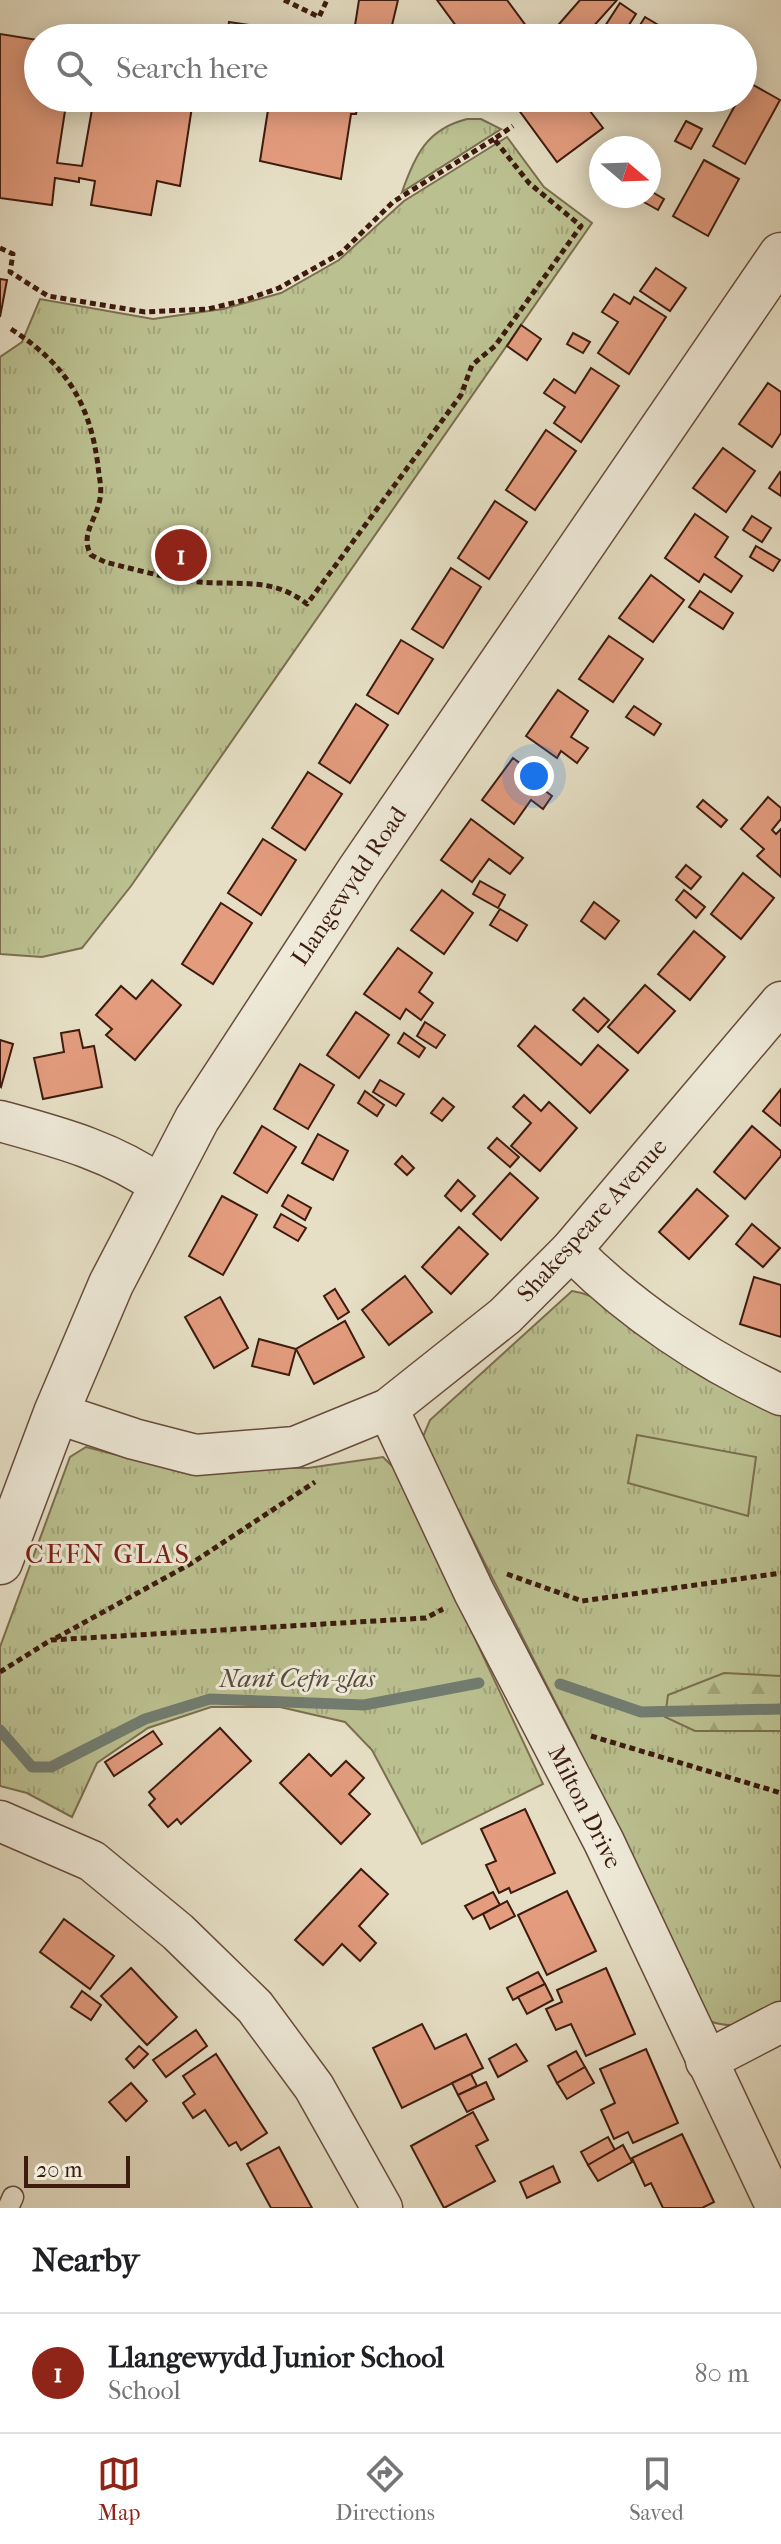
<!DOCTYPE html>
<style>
:root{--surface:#fff;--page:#f6f6f6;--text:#202124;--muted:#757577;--line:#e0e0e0;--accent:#8f2418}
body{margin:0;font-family:"IM FELL French Canon",serif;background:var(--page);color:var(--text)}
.compass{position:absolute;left:589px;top:136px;width:72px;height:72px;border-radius:50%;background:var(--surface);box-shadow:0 4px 20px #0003;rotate:109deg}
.scale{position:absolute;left:24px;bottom:20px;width:106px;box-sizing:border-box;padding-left:8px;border:4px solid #3d1b0e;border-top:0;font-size:22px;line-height:28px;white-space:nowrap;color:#3d1b0e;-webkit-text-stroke:6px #efead9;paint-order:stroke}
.you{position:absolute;left:534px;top:776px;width:28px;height:28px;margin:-20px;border:6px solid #fff;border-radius:50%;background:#1a73e8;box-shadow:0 0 0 12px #1a73e833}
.badge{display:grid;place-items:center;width:52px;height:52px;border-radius:50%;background:var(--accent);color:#fff;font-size:26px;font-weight:700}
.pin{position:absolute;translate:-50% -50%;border:4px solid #fff;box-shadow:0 2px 8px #0006}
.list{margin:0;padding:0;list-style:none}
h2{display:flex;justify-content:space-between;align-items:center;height:104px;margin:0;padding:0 32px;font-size:34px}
h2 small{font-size:26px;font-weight:400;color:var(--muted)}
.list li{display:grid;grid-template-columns:52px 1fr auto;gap:24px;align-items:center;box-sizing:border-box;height:120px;padding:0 32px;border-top:2px solid var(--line)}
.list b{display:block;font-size:30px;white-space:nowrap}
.list p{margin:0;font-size:26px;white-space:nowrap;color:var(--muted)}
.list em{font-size:26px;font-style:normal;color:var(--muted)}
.icon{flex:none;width:44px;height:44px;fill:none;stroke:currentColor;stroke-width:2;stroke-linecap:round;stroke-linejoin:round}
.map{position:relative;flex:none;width:781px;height:2208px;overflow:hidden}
.search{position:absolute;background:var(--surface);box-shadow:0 4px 20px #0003;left:24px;right:24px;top:24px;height:88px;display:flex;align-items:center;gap:20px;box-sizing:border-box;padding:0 28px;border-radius:44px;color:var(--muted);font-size:30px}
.sheet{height:224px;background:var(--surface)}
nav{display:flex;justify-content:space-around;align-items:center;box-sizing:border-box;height:112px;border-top:2px solid var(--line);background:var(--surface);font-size:22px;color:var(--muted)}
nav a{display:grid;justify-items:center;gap:4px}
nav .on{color:var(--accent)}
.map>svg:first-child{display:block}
</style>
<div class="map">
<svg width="781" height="2208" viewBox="0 0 781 2208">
<defs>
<pattern id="grass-tufts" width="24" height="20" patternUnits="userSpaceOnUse" patternTransform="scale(2)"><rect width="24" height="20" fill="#bbc090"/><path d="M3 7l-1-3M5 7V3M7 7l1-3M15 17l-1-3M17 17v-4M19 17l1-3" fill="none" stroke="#a2a47b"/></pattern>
<pattern id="forest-firs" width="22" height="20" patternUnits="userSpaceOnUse" patternTransform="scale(2)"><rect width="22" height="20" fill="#bbc090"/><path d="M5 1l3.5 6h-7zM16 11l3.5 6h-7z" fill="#a2a47b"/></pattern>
</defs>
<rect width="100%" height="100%" fill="#e6dfc5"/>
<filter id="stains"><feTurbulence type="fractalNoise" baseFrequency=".0025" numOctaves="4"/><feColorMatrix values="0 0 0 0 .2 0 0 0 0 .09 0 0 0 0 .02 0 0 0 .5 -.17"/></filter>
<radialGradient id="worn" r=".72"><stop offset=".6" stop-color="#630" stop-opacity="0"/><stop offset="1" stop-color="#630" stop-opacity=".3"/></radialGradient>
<!-- grass -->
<g fill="url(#grass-tufts)" stroke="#7c6e4f" stroke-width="2">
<path d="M467,119H481L501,129L402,192C415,155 427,129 467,119Z"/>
<polygon points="507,137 544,187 592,223 131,886 82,948 42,957 0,954 0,357 22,342 40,299 153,319 223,309 281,293 339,260 404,201"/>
<path d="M572,1291C616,1297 654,1344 690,1369C718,1389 748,1399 781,1408V2009C755,2023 739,2031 709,2021L587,1776L576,1743L422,1439L430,1420Z"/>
<polygon points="86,1447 164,1467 308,1468 383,1457 396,1470 543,1784 422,1844 372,1750 345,1722 280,1707 211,1707 148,1728 97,1763 72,1817 27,1793 0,1786 0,1647 70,1457"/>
</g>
<!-- forest -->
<polygon fill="url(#forest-firs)" stroke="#7c6e4f" stroke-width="2" points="724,1673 781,1676 781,1731 695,1731 665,1717 668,1695"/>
<!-- park -->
<polygon fill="#bbc090" stroke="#7c6e4f" stroke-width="2" points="637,1435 756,1457 748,1516 628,1483"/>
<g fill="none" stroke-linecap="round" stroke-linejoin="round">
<!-- stream -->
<g stroke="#727c70" stroke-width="11">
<polyline points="560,1684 641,1712 781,1709"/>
<polyline points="0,1730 32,1767 51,1767 145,1719 210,1699 364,1705 479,1683"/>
</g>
</g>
<!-- building -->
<g fill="#e39c7e" stroke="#3d1b0e" stroke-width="2">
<polygon points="359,0 398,0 389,38 353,38"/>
<polygon points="437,0 507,0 535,38 465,38"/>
<polygon points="580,0 617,0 583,38 561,38 553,31"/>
<polygon points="620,3 636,14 621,37 605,26"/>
<polygon points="645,17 680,38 632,38"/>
<polygon points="229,22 298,32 297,38 227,38"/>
<polygon points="0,34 38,40 38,98 67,98 57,163 82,166 94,98 193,100 180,186 157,181 151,215 91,205 95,181 79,178 79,182 55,178 52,205 0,198"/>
<polygon points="748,82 780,100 745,164 713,146 739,98 743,98"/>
<polygon points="218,98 359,98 356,114 351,114 341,179 260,161 268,110 218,103"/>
<polygon points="510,98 580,98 603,128 557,162"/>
<polygon points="686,121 702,129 691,149 675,141"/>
<polygon points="704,160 739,179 708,236 673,216"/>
<polygon points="649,190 664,199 658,210 642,201 649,196"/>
<polygon points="656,268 686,288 670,311 640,291"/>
<polygon points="0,279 7,280 0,317"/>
<polygon points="614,294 630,304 634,297 666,317 629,374 598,353 618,322 602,312"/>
<polygon points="521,325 541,339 527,360 507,346"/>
<polygon points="573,333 590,342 583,353 567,344"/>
<polygon points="591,368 619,386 581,442 554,423 565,407 544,393 554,379 575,393"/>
<polygon points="768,383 781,392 781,433 772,447 739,424"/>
<polygon points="546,430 576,451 535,510 506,490"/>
<polygon points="723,448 755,471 726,512 693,488"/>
<polygon points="780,472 781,473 781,496 769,488"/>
<polygon points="495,501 527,522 489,579 458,558"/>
<polygon points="695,514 728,537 715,557 742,576 731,592 704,574 699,582 665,558"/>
<polygon points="752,516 771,528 762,542 743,530"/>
<polygon points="756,546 780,560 773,571 750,557"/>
<polygon points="451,568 481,587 443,648 412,629"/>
<polygon points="651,575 684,600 653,642 619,618"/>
<polygon points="700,591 733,613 723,629 689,607"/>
<polygon points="609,636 643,659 613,702 579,679"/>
<polygon points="401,640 433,659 398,714 367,695"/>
<polygon points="558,690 588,711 571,737 588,748 577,763 561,751 557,758 526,736"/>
<polygon points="356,704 388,725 350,783 319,763"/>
<polygon points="634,706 661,724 654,735 626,717"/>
<polygon points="513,758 545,782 540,787 552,796 543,809 531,800 514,824 482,800"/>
<polygon points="308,772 342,794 305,850 272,828"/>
<polygon points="768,797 781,808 781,819 772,830 776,834 781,829 781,877 757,856 764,849 741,829"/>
<polygon points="703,800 727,820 721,827 697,807"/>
<polygon points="471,819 523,858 510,874 489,859 472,882 441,860"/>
<polygon points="263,839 296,860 261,915 228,893"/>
<polygon points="686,865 701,877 691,889 676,877"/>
<polygon points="743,873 774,898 741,939 711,914"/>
<polygon points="480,881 505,895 498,908 473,894"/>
<polygon points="442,890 473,913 444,954 411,930"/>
<polygon points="684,890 705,907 696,918 676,900"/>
<polygon points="594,902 619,921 605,939 581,921"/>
<polygon points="221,903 252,923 213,984 182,964"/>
<polygon points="500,909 527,925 517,941 490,925"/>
<polygon points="694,931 725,957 690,1000 658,974"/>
<polygon points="398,948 432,973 419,992 433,1003 421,1020 406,1009 400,1019 364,994"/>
<polygon points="152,980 181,1005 135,1060 106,1035 112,1029 96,1015 121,986 136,999"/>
<polygon points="645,985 675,1011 638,1053 608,1027"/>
<polygon points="584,998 609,1020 598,1032 573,1010"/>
<polygon points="356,1012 389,1035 359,1078 327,1055"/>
<polygon points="425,1022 445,1035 436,1048 417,1036"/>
<polygon points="535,1026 581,1065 598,1045 628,1070 590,1113 518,1046"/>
<polygon points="79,1030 83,1048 94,1046 102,1087 43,1099 34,1058 64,1052 61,1033"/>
<polygon points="404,1033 425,1048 419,1057 398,1043"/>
<polygon points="0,1040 13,1044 1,1087 0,1086"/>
<polygon points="300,1064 334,1085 308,1129 274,1109"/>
<polygon points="380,1080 404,1094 396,1106 373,1092"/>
<polygon points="781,1089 781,1126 763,1111"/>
<polygon points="365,1091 384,1105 377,1116 358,1103"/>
<polygon points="524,1095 541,1111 549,1102 577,1128 540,1171 511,1146 531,1123 513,1107"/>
<polygon points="443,1098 454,1107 442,1121 431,1113"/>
<polygon points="262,1126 296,1147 267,1193 234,1173"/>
<polygon points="752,1126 781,1151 781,1156 745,1199 714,1172"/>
<polygon points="318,1134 348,1151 333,1180 302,1163"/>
<polygon points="497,1138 519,1157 510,1167 488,1148"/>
<polygon points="402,1156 414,1168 407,1175 395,1164"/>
<polygon points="510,1173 538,1198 501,1240 473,1214"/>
<polygon points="458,1180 475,1196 461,1211 445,1196"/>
<polygon points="697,1189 728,1216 689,1259 659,1232"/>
<polygon points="288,1195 311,1208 305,1220 282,1206"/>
<polygon points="222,1196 257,1215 223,1275 189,1256"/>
<polygon points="281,1214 306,1228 298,1241 274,1227"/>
<polygon points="752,1224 780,1248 763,1267 736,1244"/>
<polygon points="459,1227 488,1254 451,1294 422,1267"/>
<polygon points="405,1276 432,1312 389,1345 362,1310"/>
<polygon points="754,1277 781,1285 781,1337 740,1324"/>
<polygon points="335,1289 349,1312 338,1319 324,1296"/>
<polygon points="220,1297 248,1348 214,1368 185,1317"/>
<polygon points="345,1321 364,1357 314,1384 296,1349"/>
<polygon points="259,1339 296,1349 289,1375 252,1366"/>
<polygon points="220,1728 251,1761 181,1824 177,1819 168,1827 149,1805 155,1799 149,1792"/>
<polygon points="153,1731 162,1744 114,1776 105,1762"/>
<polygon points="309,1754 331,1776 346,1761 364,1778 349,1794 370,1814 341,1844 280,1783"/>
<polygon points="525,1809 555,1873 511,1893 509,1888 499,1893 486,1865 496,1861 481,1829"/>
<polygon points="361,1869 388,1894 359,1926 376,1943 360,1961 342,1944 323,1965 295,1940"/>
<polygon points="567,1891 596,1951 547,1975 518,1915"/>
<polygon points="493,1892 500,1905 473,1919 465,1906"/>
<polygon points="507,1901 515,1916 490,1929 483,1914"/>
<polygon points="64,1919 114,1956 90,1989 40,1952"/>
<polygon points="131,1968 177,2017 147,2045 101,1996"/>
<polygon points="606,1968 635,2034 586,2056 571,2024 556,2030 546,2009 562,2002 557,1990"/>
<polygon points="538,1972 545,1984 513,2000 507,1988"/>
<polygon points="545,1984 553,2000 527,2014 518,1997"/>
<polygon points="82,1991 101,2005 91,2020 71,2007"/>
<polygon points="422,2024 435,2049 466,2034 483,2068 402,2108 373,2048"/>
<polygon points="196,2030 207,2046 166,2077 153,2060"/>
<polygon points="516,2044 527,2061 498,2077 489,2059"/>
<polygon points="139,2046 148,2054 134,2068 126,2059"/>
<polygon points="646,2049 678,2123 633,2143 628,2132 614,2139 601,2110 615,2103 600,2069"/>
<polygon points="576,2051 585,2067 557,2083 548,2066"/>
<polygon points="216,2054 267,2133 241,2150 236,2142 229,2146 205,2110 193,2118 183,2103 195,2094 183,2076"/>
<polygon points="585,2067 594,2083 567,2099 557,2083"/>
<polygon points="471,2074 477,2086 458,2095 452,2083"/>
<polygon points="486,2082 494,2099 467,2112 458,2095"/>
<polygon points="131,2083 147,2101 126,2121 109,2102"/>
<polygon points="473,2112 488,2140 476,2146 495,2181 444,2208 411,2146"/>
<polygon points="682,2134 714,2202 702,2208 663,2208 651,2183 645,2186 632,2158"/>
<polygon points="608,2137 615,2150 588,2165 581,2152"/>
<polygon points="623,2145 632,2162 598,2181 588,2165"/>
<polygon points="279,2147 312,2208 271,2208 247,2164"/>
<polygon points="553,2166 560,2182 527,2198 520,2182"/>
</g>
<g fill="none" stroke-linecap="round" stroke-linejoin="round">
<!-- service casing -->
<g stroke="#674c3c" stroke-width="23">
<polyline id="service" points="8,2208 13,2197"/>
</g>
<!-- minor casing -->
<g stroke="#674c3c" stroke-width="43">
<g id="minor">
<path d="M0,1121C58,1137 112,1151 161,1186"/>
<path d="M571,1250C630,1310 705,1360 781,1395"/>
<polyline points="388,1409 474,1592 604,1842 777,2208"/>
<polyline points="56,1413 134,1439 196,1455 295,1447 388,1409 505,1316 571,1250 781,1002"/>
<polyline points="0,1821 92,1861 178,1932 255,2007 314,2087 382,2208"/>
<polyline points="706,2061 781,2022"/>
</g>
</g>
<!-- tertiary casing -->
<g stroke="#674c3c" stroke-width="47">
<polyline id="tertiary" points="0,1562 56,1413 111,1284 197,1119 359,871 781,255"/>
</g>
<!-- path -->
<g stroke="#3d1b0e" stroke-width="5" stroke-dasharray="6 4" stroke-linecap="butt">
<polyline points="284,0 319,17 327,0"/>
<polyline points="0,248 13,254 10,272 48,296 145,312 208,309 245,300 279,288 341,253 393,202 494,139"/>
<path d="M11,329C65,364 90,402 98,466C99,478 103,490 99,503C95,521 80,536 91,555L105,562C133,569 162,577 191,581C234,587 271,575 307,604L461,395L472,365L495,346L581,226L529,183L494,139L513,126"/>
<polyline points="507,1574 582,1601 781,1573"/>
<polyline points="56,1638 192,1563 315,1482"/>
<polyline points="0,1672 51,1640 426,1618 443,1609"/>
<polyline points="591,1736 781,1793"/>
</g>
<!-- service -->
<use href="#service" stroke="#efead9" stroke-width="20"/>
<!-- minor -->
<use href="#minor" stroke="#efead9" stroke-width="40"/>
<!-- tertiary -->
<use href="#tertiary" stroke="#efead9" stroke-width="44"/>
</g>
<g text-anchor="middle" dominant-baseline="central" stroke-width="6" stroke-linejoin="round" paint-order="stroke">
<!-- street labels -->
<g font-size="24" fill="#3d1b0e" stroke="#efead9">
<text transform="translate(349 886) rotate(-56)">Llangewydd Road</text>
<text transform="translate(592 1220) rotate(-48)">Shakespeare Avenue</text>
<text transform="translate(585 1807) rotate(63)">Milton Drive</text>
</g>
<!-- water labels -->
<g font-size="26" font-style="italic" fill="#584c3f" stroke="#efead9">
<text x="297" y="1678">Nant Cefn-glas</text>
</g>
<!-- quarter labels -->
<g font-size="28" letter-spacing="2" fill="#7a1f14" stroke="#efead9">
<text x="108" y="1553">CEFN GLAS</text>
</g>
</g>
<rect width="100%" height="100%" filter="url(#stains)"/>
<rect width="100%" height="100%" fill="url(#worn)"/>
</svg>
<svg class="compass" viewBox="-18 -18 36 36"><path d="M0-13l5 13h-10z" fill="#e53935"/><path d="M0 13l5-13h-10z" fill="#757577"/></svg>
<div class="scale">20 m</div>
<div class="you"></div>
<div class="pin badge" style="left:181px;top:555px">1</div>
<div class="search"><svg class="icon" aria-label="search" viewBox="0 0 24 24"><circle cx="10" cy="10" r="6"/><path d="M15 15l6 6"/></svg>Search here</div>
</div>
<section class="sheet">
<h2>Nearby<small></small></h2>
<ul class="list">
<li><span class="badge">1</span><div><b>Llangewydd Junior School</b><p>School</p></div><em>80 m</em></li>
</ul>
</section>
<nav>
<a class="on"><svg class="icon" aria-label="map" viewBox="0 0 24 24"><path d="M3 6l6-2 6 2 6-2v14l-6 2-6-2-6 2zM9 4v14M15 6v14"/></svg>Map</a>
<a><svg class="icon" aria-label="directions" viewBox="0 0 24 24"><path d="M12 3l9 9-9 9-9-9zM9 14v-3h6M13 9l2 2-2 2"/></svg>Directions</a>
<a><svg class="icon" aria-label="saved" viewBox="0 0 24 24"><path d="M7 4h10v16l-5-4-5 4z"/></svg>Saved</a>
</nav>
